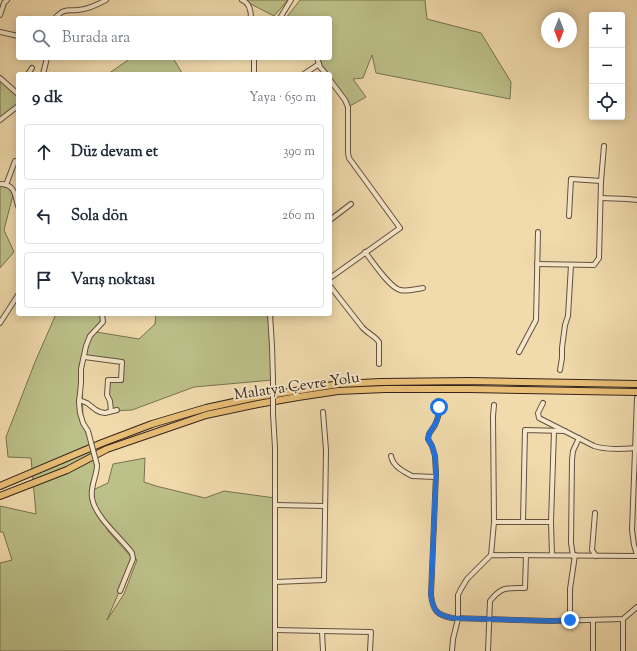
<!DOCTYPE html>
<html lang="tr">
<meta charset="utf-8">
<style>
:root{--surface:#fff;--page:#f6f6f7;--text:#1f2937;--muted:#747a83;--line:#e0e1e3}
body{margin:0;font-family:"Sorts Mill Goudy",serif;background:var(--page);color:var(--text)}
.controls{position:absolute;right:12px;top:12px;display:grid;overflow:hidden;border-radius:4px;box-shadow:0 2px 10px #0003}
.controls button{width:36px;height:36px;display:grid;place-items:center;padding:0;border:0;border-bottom:1px solid var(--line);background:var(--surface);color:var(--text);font:20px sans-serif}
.compass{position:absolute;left:541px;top:12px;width:36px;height:36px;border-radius:50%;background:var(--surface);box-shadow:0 2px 10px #0003;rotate:180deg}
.stop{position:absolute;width:12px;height:12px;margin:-9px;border:3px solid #1a73e8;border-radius:50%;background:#fff}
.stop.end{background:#1a73e8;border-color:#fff;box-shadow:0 1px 4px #0008}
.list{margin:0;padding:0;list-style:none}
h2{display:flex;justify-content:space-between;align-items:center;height:52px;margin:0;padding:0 16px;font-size:17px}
h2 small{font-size:13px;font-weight:400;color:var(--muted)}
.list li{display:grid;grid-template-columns:26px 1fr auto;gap:12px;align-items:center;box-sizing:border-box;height:56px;margin:0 8px 8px;padding:0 8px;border:1px solid var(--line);border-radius:4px}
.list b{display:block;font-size:15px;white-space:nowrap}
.list em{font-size:13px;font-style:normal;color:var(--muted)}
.icon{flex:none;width:22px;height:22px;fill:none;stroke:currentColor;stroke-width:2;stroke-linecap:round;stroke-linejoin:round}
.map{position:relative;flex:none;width:637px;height:651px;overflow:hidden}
.search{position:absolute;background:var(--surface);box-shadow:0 2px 10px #0003;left:16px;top:16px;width:316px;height:44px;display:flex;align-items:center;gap:10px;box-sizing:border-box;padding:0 14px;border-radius:4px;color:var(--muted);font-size:15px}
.panel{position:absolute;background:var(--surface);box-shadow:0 2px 10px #0003;left:16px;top:72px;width:316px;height:244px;border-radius:4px}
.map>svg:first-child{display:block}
</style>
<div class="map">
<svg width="637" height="651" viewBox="0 0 637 651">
<rect width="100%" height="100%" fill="#f1dbad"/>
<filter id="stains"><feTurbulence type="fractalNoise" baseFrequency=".005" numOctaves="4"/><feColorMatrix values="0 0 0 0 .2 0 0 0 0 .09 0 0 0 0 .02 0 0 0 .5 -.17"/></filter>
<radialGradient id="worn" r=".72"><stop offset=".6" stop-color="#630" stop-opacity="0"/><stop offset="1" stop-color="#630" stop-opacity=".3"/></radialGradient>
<!-- green -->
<g fill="#bcc089" stroke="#787252" fill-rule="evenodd">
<polygon points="243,0 288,0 274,16"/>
<polygon points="300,0 425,0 427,19 481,33 511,82 510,99 376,73 372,55 363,78 353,79 366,97 348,107 330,79 330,74 327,74 317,58 330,58 330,18 286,18"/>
<polygon points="131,58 173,58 182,73 181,74 108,74"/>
<polygon points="0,78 17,93 18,105 0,121"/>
<polygon points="0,185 6,185 14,191 4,230 14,252 0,268"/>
<path d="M56,314H103V322L96,332L139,339L155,324L156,314H270L273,380L194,387L132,410L111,411L108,387V380L121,379L122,362L86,357L82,365L83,423L97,465L93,482L95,489L108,483L113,464L145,458L144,482L156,486L205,498L224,491L275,498V651H0V563L12,560L3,532H0V506L36,514L31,458L8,457L6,437L35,362ZM104,519L137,560L124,594L107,620L133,559L108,531Z"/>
</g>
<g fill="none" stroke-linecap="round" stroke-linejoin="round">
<!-- minor casing -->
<g stroke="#635140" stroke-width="6">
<g id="minor">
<path d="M242,0C250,3 251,11 251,18"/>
<polyline points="0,15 4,3 7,0"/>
<path d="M55,18C65,8 66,11 78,10C89,9 97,5 106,0"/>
<polyline points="280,18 291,0"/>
<polyline points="0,32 18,36"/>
<polyline points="317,58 320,67 326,74"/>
<polyline points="28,74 32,68"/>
<polyline points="43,74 47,58"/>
<polyline points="254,74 254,58"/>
<polyline points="304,74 319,64"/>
<polyline points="0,78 18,94"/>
<polyline points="330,80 345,100 348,107 348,153 349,158 400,228 330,278"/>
<polyline points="0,120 18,106"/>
<path d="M0,184C15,184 15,195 18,206"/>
<polyline points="6,185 15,161"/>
<polyline points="601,198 627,199 637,200"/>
<polyline points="569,216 571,179 601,181"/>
<polyline points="330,220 351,204"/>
<path d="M365,252C373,262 389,287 400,290C407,292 416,289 423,288"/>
<polyline points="537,264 594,265 599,258 601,181 604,146"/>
<path d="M330,286L362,327C367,333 375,336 379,342V364"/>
<polyline points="270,314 272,346 273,380"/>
<polyline points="0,323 18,295"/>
<polyline points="519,352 536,320 538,232"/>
<polyline points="84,357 122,362 121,380 108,380 107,395 110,401 111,411"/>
<polyline points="560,370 562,358 562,348 565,325 568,316 571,265"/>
<polyline points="637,398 632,530 634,545 637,555"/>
<polyline points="79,400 87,403 96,410 100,412 105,413 117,410"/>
<path d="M438,401L439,407L438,417L435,425L429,434L428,439L432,446L435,456L436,474L431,595C433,611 437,615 452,618L551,621L623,619L637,607"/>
<path d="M543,403L538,413L539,418L594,446C607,450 622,449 636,448"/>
<polyline points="273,414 275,448 275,651"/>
<polyline points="88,431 83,423 80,413 79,403 81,383 81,369 86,346 90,336 103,322 102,314"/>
<path d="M391,456C391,457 393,462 394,463C397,468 406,473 412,476L435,477"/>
<path d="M97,465C97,476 90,486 92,498C95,517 121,538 132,553L133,559L120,591"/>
<polyline points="275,505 325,506"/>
<polyline points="595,513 592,550 596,556"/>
<polyline points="494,522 551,522"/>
<polyline points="523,522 525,430 565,431"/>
<polyline points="491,555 494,522 493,416 494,405"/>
<polyline points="552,555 551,522 554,431"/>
<polyline points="573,556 571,543 572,460 573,451 579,438"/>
<polyline points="275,582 324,580 326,450 323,412"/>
<polyline points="570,620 570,589 575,555"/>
<polyline points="275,630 322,631 323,651"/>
<polyline points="322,631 371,632 370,651"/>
<polyline points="452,651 453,639 458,619 458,595 461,589 467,579 491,555 637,556"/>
<path d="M488,651L490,601C502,586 507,588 525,588L526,555"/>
<polyline points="593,651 593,620"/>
<polyline points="623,651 623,619"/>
</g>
</g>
<!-- highway casing -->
<g stroke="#34231c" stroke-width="8">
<g id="highway">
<polyline points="0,486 102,443 152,424 206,408 257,397 339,384 381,382 469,381 637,384"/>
<polyline points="0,496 67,470 107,449 206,415 258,404 298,397 338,391 385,389 469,389 637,392"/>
</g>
</g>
<!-- minor -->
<use href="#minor" stroke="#f6e8ca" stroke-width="4"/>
<!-- highway -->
<use href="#highway" stroke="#e8be76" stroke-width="6"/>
<!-- minor-bridge casing -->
<g stroke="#635140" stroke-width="6" stroke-linecap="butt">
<g id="minor-bridge">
<polyline points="273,380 273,414"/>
<polyline points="88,431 97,465"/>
</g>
</g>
<!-- minor-bridge -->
<use href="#minor-bridge" stroke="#f6e8ca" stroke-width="4"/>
</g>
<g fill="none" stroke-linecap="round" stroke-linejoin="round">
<!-- route -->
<path stroke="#1a73e8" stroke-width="5" d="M439,407L437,421L429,434L428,439L432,446L435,456L436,474L431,595C433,611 437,615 452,618L551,621L570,620"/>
</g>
<g text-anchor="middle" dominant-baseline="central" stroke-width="4" stroke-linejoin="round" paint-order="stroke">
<!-- street labels -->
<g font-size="15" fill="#34231c" stroke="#f6e8ca">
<text transform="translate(297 387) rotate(-8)">Malatya Çevre Yolu</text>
</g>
</g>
<rect width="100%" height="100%" filter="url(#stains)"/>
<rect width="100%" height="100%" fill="url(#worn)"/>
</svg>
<div class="controls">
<button>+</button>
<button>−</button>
<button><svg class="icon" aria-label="locate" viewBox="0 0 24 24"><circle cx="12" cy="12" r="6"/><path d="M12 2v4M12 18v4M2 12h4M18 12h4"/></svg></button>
</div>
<svg class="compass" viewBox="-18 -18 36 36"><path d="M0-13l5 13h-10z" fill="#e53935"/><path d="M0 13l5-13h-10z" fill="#747a83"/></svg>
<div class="stop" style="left:439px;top:407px"></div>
<div class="stop end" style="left:570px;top:620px"></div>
<div class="search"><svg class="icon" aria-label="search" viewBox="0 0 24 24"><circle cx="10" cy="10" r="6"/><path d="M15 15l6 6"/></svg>Burada ara</div>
<section class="panel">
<h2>9 dk<small>Yaya · 650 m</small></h2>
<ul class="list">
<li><svg class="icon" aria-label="ahead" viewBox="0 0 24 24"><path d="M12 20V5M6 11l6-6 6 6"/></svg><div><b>Düz devam et</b></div><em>390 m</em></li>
<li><svg class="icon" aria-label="left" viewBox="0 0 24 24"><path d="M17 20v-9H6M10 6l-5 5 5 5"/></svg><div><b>Sola dön</b></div><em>260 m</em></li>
<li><svg class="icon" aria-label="arrive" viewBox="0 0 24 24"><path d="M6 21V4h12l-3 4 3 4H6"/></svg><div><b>Varış noktası</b></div></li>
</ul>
</section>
</div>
